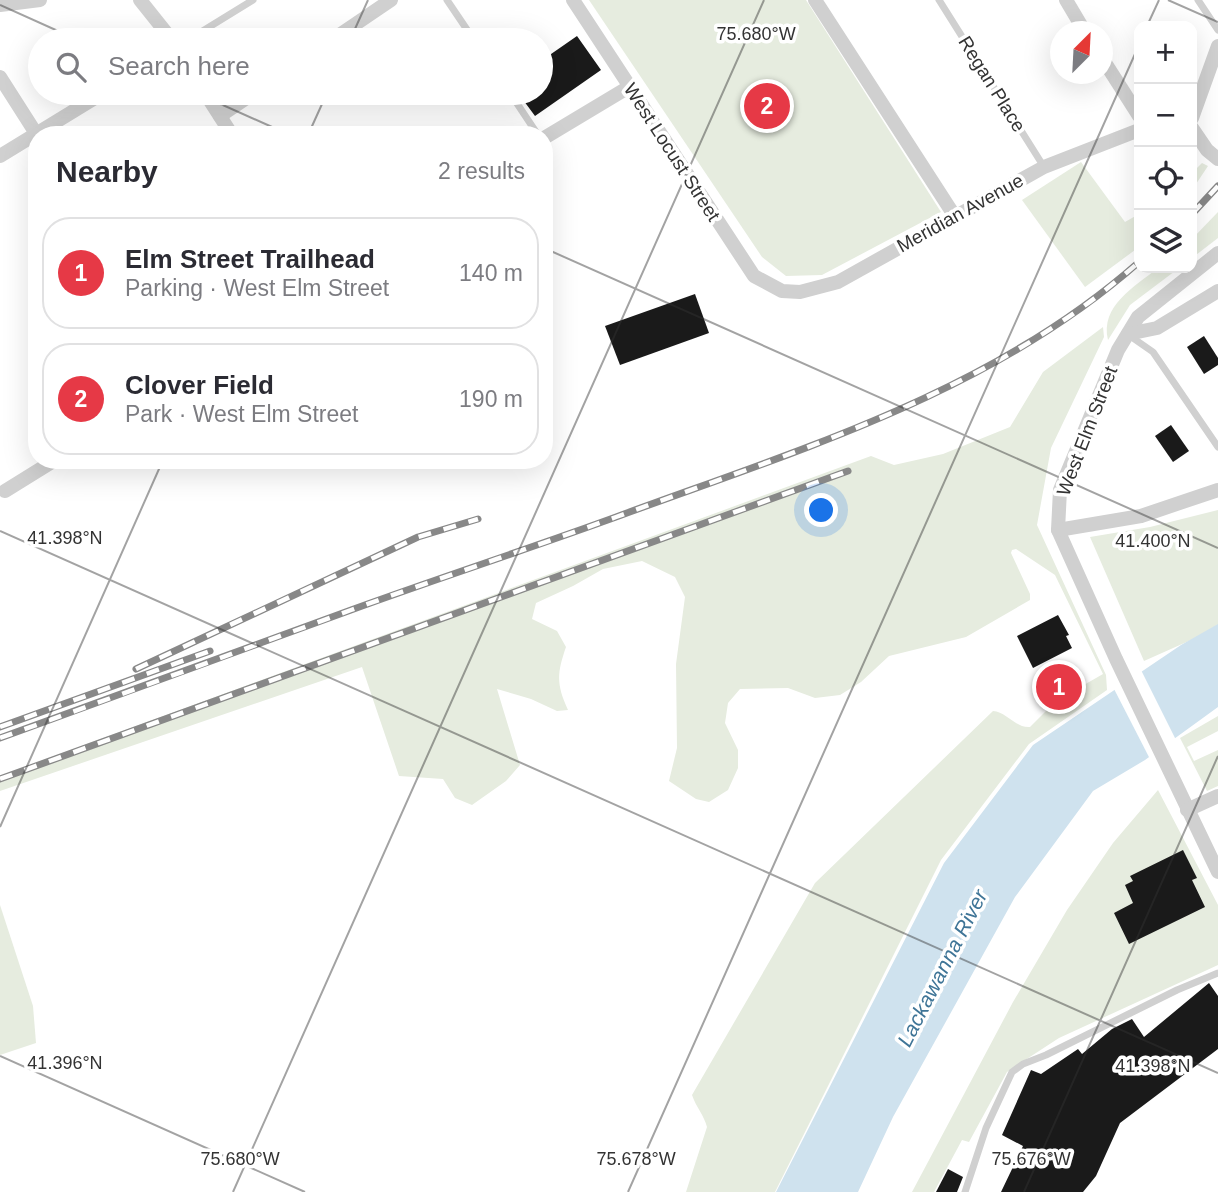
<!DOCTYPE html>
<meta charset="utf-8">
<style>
:root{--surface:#fff;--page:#f7f7f7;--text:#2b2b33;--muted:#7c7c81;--line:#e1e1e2;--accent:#e63946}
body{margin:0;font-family:Arial,sans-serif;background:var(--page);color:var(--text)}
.controls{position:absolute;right:21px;top:21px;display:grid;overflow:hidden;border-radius:14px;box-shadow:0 7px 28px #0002}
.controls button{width:63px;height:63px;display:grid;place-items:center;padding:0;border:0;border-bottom:2px solid var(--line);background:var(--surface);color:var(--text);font:35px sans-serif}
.compass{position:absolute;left:1050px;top:21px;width:63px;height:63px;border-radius:50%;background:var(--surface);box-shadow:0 7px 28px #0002;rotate:24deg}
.you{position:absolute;left:822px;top:511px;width:24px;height:24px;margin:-18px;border:5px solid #fff;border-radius:50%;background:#1a73e8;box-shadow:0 0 0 10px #1a73e833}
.badge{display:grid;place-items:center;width:46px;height:46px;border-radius:50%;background:var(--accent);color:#fff;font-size:23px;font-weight:700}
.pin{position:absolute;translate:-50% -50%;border:4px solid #fff;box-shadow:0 2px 7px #0006}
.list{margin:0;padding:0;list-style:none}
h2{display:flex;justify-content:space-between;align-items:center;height:91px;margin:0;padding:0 28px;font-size:30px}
h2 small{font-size:23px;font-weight:400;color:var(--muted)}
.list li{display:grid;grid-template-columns:46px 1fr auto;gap:21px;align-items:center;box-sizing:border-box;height:112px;margin:0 14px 14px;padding:0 14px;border:2px solid var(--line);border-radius:28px}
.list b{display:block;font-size:26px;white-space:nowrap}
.list p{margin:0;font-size:23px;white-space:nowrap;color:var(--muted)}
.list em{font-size:23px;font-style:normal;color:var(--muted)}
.icon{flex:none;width:38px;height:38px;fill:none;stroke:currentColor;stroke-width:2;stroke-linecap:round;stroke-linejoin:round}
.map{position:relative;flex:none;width:1218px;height:1192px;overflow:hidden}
.search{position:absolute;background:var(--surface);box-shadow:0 7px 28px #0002;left:28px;top:28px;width:525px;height:77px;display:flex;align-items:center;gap:18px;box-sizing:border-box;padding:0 24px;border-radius:38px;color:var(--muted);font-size:26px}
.panel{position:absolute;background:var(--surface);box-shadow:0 7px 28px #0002;left:28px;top:126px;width:525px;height:343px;border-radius:28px}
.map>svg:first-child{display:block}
</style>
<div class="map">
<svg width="1218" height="1192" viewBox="0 0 1218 1192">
<rect width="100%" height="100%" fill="#fff"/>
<!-- green -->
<g fill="#e6ecdf">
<polygon points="589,0 806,0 941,212 822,275 786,276 762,257"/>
<polygon points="1081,162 1125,222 1139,214 1139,247 1085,287 1022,200"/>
<polygon points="1202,163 1208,166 1192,190 1192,173"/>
<polygon points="1218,212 1218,238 1192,258 1192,239"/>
<path d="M1158,268H1179L1130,305L1108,340C1100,306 1134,287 1158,268Z"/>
<path d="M1103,327L1104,337L1051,448L1037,525L1106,675L1107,690L1029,744L941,860L775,1192H686L707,1127C704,1115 696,1107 692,1095L815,883L993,711C1007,712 1015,728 1030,727L1056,701L1103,674L1055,575L1016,549L1012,550L1011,553L1030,594V600L966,637L889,656L861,682L840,695L815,698L788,688L740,689L728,703L725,723L738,750V768L728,790L709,802L696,799L669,781L677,748L676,664L685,597L675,577L642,561L603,569L573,586L536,603L532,619L557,631L566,647C557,673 556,684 568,710L557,711L531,699L497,689L520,765L506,781L472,805L455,798L443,779L399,776L362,667L0,791V776L871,456L894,465L943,454L1010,427L1043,372Z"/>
<polygon points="1218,510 1218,628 1144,661 1090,537 1150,527"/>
<polygon points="1218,716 1218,731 1187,747 1194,761 1218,750 1218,786 1207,791 1180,738"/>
<polygon points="1158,790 1218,905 1218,965 1059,1038 1007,1072 969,1142 962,1140 934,1192 912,1192 1013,1002 1067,910 1113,843"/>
<polygon points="0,905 33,1006 36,1043 0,1055"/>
</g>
<!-- water -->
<polygon fill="#cfe2ee" points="1218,624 1218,707 1145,760 1093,791 1015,897 893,1117 858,1192 776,1192 944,863 1033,745 1181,645"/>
<!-- pier -->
<polygon fill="#fff" points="1140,668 1177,742 1151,761 1113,687"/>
<!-- building -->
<g fill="#1a1a1a">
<polygon points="577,36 601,70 535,116 518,93 541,93 541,61"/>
<polygon points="695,294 709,333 620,365 605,326"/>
<polygon points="1204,336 1218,358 1218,365 1204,374 1187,347"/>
<polygon points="1171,425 1189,451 1173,462 1155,436"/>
<polygon points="1058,615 1069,635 1066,636 1072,648 1033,668 1017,636"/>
<polygon points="1183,850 1197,878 1192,880 1205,907 1129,944 1114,913 1133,903 1125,885 1133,881 1130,876"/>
<polygon points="1209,983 1218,996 1218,1049 1120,1123 1096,1176 1083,1192 1001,1192 1023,1146 1002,1135 1031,1070 1041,1074 1078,1049 1082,1054 1112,1029 1132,1019 1144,1037"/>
<polygon points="948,1169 963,1177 957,1192 936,1192"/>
</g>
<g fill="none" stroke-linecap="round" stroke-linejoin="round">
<!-- service -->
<g stroke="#d0d0d0" stroke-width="7">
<polyline points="447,0 474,40"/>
<polyline points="939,0 1044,167"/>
<polyline points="1198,0 1218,30"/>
<polyline points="188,40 253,0"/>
<polyline points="510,93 538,135"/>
<polyline points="1130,336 1153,352 1218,447"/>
<polyline points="965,1192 986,1128 1012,1072 1023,1064 1046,1055 1177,990 1218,973"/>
</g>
<!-- minor -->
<g stroke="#d0d0d0" stroke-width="14">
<polyline points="140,0 172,40"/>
<polyline points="573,0 754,276 782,291 800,292 838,282 1044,167 1139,130"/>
<polyline points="815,0 954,215"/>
<polyline points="1066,0 1085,32"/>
<polyline points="0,5 40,0"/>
<polyline points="332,40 391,0"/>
<polyline points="1102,58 1139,116"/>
<polyline points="0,77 37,135"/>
<polyline points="205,93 232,135"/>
<polyline points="220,116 254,93"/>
<polyline points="1192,118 1218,46"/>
<polyline points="1192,128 1207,150 1218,159"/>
<polyline points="544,138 629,87"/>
<polyline points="0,156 103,93"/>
<polyline points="1218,253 1138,317 1118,350 1060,490 1058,530 1116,659 1218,872"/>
<polyline points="1128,334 1157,328 1218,291"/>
<polyline points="5,491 55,460"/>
<polyline points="1058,530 1141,516 1218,490"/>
<polyline points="1187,810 1218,796"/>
</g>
<!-- rail casing -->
<g stroke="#888" stroke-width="7">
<g id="rail">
<polyline points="1192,214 1218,186"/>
<polyline points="136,669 418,537 478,519"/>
<polyline points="0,727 210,651"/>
<path d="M0,738C117,696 234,653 351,610C439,578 528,549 616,517C798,450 991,393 1139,262"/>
<polyline points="0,779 848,471"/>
</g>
</g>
<!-- rail -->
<use href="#rail" stroke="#fff" stroke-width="4.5" stroke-dasharray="13" stroke-linecap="butt"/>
</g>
<!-- ticks -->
<path fill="none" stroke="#333" stroke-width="2" stroke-opacity="0.45" d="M1168,0L1218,22M0,5L78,40M1147,26L1159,0M350,40L368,0M196,93L290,135M308,135L327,93M544,248L1218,548M0,531L1218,1073M0,827L163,460M0,1056L305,1192M233,1192L764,0M628,1192L1139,45M1024,1192L1218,756"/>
<g text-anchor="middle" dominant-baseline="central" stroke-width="7" stroke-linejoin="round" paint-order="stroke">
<!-- street labels -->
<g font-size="19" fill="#333" stroke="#fff">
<text transform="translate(992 84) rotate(58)">Regan Place</text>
<text transform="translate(672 152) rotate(57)">West Locust Street</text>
<text transform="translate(960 213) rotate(-29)">Meridian Avenue</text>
<text transform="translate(1087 431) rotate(-69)">West Elm Street</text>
</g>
<!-- water labels -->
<g font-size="21" font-style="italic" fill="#3f7597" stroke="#fff">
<text transform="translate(942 968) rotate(-63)">Lackawanna River</text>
</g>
</g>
<g font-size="18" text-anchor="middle" fill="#333" stroke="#fff" stroke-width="7" stroke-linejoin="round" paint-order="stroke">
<text x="756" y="40">75.680°W</text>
<text x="65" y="544">41.398°N</text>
<text x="1153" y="547">41.400°N</text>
<text x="65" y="1069">41.396°N</text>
<text x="1153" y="1072">41.398°N</text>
<text x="240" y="1165">75.680°W</text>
<text x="636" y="1165">75.678°W</text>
<text x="1031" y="1165">75.676°W</text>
</g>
</svg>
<div class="controls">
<button>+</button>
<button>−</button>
<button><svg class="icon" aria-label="locate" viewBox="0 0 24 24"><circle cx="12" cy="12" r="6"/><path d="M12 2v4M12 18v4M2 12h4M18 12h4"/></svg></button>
<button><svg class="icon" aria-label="layers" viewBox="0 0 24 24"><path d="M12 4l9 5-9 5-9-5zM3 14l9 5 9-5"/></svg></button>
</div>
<svg class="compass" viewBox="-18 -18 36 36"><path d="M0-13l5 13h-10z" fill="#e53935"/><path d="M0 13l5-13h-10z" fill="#7c7c81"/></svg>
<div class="you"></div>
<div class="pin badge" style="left:1059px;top:687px">1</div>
<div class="pin badge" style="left:767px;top:106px">2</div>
<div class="search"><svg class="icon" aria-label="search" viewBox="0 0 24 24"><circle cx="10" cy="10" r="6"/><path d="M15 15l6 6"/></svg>Search here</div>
<section class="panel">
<h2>Nearby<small>2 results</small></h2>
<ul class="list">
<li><span class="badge">1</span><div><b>Elm Street Trailhead</b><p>Parking · West Elm Street</p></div><em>140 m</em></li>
<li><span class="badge">2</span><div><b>Clover Field</b><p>Park · West Elm Street</p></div><em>190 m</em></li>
</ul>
</section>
</div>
